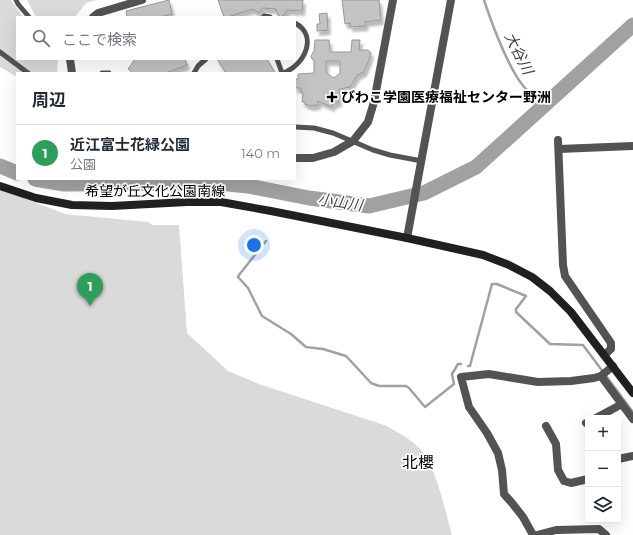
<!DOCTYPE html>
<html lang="ja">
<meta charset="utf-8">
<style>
:root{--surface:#fff;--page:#f2f2f3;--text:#1f2937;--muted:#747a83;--line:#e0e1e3;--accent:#2563eb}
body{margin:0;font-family:Montserrat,"Noto Sans JP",sans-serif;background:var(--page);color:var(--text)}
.controls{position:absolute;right:12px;bottom:12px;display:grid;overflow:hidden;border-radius:0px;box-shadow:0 4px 16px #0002}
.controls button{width:36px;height:36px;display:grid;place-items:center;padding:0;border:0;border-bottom:1px solid var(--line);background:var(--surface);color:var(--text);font:20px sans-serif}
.you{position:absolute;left:254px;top:245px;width:14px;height:14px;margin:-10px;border:3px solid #fff;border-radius:50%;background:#1a73e8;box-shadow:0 0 0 6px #1a73e833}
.badge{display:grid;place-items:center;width:26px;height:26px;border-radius:50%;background:var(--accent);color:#fff;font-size:13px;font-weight:700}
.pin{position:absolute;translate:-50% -33px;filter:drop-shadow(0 1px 2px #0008)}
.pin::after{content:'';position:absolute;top:21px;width:14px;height:12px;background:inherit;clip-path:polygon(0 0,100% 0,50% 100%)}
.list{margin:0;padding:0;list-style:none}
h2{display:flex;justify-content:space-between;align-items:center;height:52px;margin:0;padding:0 16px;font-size:17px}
h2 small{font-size:13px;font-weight:400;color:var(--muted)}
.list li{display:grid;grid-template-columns:26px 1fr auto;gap:12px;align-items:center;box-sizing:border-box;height:56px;padding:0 16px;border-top:1px solid var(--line)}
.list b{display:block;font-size:15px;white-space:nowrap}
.list p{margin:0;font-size:13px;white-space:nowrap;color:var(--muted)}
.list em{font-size:13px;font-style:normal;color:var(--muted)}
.icon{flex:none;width:22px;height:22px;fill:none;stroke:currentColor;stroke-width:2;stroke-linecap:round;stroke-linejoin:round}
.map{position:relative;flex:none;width:633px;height:535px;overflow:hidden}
.search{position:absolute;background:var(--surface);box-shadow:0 4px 16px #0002;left:16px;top:16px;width:280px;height:44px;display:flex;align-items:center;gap:10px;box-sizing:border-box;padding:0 14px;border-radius:0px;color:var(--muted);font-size:15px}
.panel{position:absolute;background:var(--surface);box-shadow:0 4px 16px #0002;left:16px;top:72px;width:280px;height:108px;border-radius:0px}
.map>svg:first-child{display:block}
</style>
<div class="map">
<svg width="633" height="535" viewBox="0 0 633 535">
<defs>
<filter id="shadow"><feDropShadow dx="2.5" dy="4.5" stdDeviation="1" flood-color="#0004"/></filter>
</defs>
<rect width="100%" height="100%" fill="#fff"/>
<!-- green -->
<g fill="#dadada">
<polygon points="0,0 11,0 23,17 17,17 17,59 58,59 57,73 17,73 17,77 0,67"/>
<polygon points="27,0 97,0 86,3 75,17 36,17"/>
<path d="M0,189L65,214L148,222L152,225H179L187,333L228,371L259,384L387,426C398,433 413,440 422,451C437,470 445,511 452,535H0Z"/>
</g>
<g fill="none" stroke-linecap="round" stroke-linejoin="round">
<!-- stream -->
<g stroke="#a1a1a1" stroke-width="2.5">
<path d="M484,0C491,21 514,87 534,95C539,97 546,98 552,99"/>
<polyline points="266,241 239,275 238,277 248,288 262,316 291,334 306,347 323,349 346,356 371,383 379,386 406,386 409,388 425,407 454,384 452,374 458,364 461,364"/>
<polyline points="468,366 470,366 471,362 492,284 497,284 526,296 516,309 516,312 550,344 583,345 633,412"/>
</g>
<!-- river -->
<g stroke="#a1a1a1" stroke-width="15">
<polyline points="0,166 17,173"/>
<polyline points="35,179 64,184 218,183 248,186 309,198 369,206 424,193 476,167 633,25"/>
</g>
</g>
<!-- building -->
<g fill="#c3c3c3" stroke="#979797" fill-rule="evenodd" filter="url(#shadow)">
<polygon points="169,0 172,14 160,17 127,17 126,11"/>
<polygon points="218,0 303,0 302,11 287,10 284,15 281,17 278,15 276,9 262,8 259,13 252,9 228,17 224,17"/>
<polygon points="342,0 379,0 381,20 365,22 366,26 350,27 350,23 345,24"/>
<polygon points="327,13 328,30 317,31 317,24 320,24 319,14"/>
<path d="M315,40H329L330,52H351L352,40H360L359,50H368L371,53L370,57L364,72L361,73L359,75L358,74L350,87L339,89V102L333,104L332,107L318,101V105L311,106L305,104V102H302L303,93H301V88H295V79H298V74L314,73V60L312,59L311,56L314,51ZM326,61H340V73L334,78L326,73Z"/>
<polygon points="135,59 185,59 187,65 166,73 133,73 128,69"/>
<polygon points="217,59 267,59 275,73 226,73"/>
</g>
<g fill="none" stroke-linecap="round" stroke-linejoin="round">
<!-- service -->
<g stroke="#535353" stroke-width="5">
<polyline points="16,0 18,4 29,17"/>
<polyline points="264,16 270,17"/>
<polyline points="0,52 28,73"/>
<polyline points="277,59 282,73"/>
<polyline points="102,73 109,73"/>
<polyline points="194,73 198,66 206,59"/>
<path d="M283,73C304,66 319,36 295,23"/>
<polyline points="295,127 314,128 333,133 373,150 390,155 422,161"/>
</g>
<!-- minor -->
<g stroke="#535353" stroke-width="8">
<polyline points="93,17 98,13 142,0"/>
<polyline points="70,59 72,73"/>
<polyline points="558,140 563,265 565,276 611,343 611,349 604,355"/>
<polyline points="559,149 633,146"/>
<polyline points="295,158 313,158 334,152 353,141 368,122 374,102 393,0"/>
<polyline points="407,238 451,0"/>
<polyline points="601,376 633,419"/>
<polyline points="596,418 622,404"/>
<polyline points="586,423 588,422"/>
<polyline points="546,426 556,444 558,470 564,481 571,483 588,479"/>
<polyline points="618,459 633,456"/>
<polyline points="533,535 523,517 512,503 504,494 502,470 498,453 487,433 469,407 461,377 489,374 538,382 571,381 594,378 601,376 613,366"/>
<polyline points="537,535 556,530 599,529 606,535"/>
</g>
<!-- secondary -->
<polyline stroke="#202020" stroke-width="8" points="0,186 36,198 72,205 112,206 187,202 221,202 271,211 407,238 483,255 509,265 532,277 550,291 571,312 633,393"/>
</g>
<!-- markers -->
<path fill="#000" stroke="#fff" stroke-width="1.5" d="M330 91h4v4h4v4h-4v4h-4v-4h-4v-4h4z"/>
<g text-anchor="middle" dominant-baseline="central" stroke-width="3.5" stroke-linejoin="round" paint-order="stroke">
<!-- poi labels -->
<g font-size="14" font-weight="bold" fill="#000" stroke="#fff" text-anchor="start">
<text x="341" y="97">びわこ学園医療福祉センター野洲</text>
</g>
<!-- street labels -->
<g font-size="14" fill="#000" stroke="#fff">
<text x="155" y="191">希望が丘文化公園南線</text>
</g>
<!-- water labels -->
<g font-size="15" font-style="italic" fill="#424242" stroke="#fff">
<text transform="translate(519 53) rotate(63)">大谷川</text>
<text transform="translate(340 202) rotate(8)">小山川</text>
</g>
<!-- quarter labels -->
<g font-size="16" fill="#000" stroke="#fff">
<text x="418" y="462">北櫻</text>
</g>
</g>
</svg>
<div class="controls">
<button>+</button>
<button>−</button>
<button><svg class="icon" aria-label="layers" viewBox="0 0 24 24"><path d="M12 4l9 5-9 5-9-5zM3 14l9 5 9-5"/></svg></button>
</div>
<div class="you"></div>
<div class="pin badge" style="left:90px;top:306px;background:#2e9e5b">1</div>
<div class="search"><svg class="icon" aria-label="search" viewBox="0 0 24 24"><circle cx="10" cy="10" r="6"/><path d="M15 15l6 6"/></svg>ここで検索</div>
<section class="panel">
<h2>周辺<small></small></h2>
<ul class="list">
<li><span class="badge" style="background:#2e9e5b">1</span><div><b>近江富士花緑公園</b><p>公園</p></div><em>140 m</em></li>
</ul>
</section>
</div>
